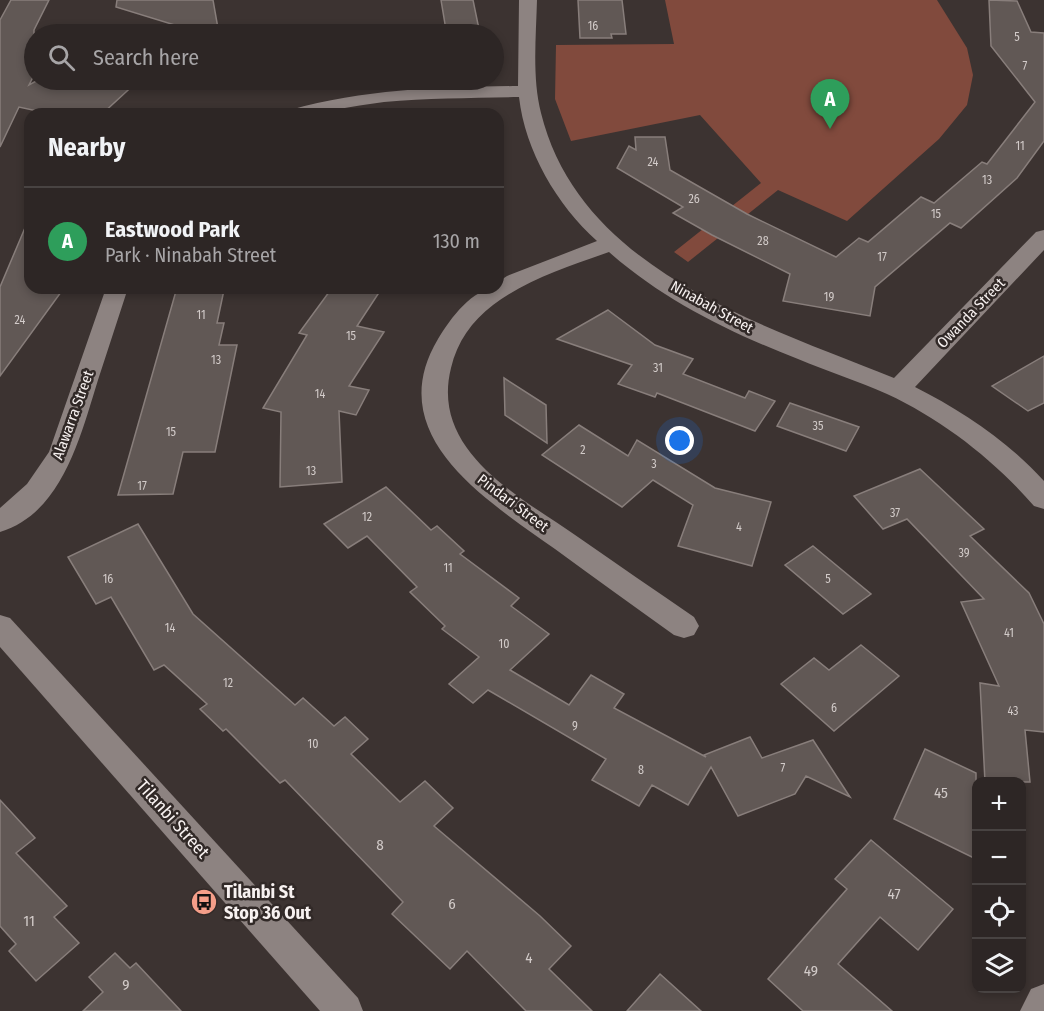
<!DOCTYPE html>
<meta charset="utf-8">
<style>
:root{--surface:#2d2625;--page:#352e2d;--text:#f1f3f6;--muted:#a7a5a7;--line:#484342;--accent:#95b2f1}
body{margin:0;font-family:"Fira Sans Condensed",sans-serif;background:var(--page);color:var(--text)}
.controls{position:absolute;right:18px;bottom:18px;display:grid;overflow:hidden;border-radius:12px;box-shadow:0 3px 9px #0003}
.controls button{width:54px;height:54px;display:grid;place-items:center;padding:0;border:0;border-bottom:2px solid var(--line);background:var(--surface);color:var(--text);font:30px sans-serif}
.you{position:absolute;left:680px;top:441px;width:21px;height:21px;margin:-15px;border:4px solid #fff;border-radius:50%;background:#1a73e8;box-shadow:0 0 0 9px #1a73e833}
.badge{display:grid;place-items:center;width:39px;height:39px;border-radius:50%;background:var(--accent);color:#fff;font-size:20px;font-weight:700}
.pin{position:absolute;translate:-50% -50px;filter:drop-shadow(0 2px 3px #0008)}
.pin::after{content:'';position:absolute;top:32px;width:21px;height:18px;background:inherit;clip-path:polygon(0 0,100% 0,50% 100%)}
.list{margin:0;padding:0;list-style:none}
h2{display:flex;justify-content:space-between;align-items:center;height:78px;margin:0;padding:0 24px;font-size:26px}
h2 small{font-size:20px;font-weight:400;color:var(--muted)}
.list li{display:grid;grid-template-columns:39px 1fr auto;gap:18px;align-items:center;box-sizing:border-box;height:108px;padding:0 24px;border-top:2px solid var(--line)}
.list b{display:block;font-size:22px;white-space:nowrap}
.list p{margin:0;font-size:20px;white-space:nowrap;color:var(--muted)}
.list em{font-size:20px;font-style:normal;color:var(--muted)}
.icon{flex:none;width:33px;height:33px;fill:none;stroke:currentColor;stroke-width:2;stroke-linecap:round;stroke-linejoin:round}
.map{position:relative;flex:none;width:1044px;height:1011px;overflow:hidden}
.search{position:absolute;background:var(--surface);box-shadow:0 3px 9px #0003;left:24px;top:24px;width:480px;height:66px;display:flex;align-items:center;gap:15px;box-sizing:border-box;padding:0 21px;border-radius:33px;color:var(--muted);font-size:22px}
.panel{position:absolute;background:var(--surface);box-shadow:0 3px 9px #0003;left:24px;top:108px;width:480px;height:186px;border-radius:18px}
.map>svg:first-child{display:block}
</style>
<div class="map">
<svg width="1044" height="1011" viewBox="0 0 1044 1011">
<rect width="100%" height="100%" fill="#3c3331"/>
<!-- green -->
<polygon fill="#814a3d" points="665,0 937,0 967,48 973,75 967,105 939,139 847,221 778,190 688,262 674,252 761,183 700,115 571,141 555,99 556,45 674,44"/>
<!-- building -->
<g fill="#615855" stroke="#887e7b" stroke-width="1.5">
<polygon points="11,0 49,0 34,30 34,75 29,85 38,80 139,80 102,114 51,114 19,107 0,147 0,20"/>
<polygon points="117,0 213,0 219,34 176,34 178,26 116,7"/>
<polygon points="441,0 473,0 480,34 450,34 451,30 446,30"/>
<polygon points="578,0 622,0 626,34 611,34 612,38 580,38"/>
<polygon points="989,0 1017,1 1031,32 1044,33 1044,141 1017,178 961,228 950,223 875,287 870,316 783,301 790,274 712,235 673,213 683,207 617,168 629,146 636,150 635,137 665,137 670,170 747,214 836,257 859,238 868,242 921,197 934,203 982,162 987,164 1035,102 991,46"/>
<polygon points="30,216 30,288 64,288 0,376 0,287"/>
<polygon points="332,288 382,288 357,326 384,332 349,386 369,390 356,415 339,411 342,482 280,487 281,412 263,408 307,335 299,333"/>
<polygon points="224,290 217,323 224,323 219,345 237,345 215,452 183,452 173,494 118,495 176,291"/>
<polygon points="608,310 655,345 693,359 683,374 745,398 749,391 775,401 755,431 657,393 655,397 618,384 632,365 557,339"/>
<polygon points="1044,356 1044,403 1028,411 992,386"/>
<polygon points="504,378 546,405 547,443 505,415"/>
<polygon points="790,403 859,427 846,451 777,426"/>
<polygon points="579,425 628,456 637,440 715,488 771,502 752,566 678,546 693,505 653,480 622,507 542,455"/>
<polygon points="920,469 984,529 970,536 1029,593 1044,624 1044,732 1025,730 1030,782 985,782 980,683 999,686 961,602 984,599 907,519 883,529 854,496"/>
<polygon points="386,487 431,530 437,526 464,551 460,554 519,598 511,606 549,634 510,670 569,705 591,675 624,694 614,708 706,757 704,755 750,737 762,758 813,740 850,797 806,776 795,794 738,816 711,767 688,805 652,785 639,806 592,780 606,759 488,690 473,703 449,684 479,657 442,629 445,626 410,592 417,587 367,536 348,548 324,524"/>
<polygon points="138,524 193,614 295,705 303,698 334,726 345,717 368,739 351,754 400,802 425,781 453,808 434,826 540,916 571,946 549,969 592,1011 526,1011 467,951 450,969 392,914 403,902 285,780 280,783 226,729 223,731 200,709 207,704 164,665 154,670 111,597 96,604 68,557"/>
<polygon points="813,546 871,594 843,614 785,565"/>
<polygon points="861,645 899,676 834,731 781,684 814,658 829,670"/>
<polygon points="925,749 976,773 976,859 894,819"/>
<polygon points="0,800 35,838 16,853 67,906 54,917 79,943 36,981 9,951 16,944 0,926"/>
<polygon points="871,840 953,909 918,950 880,917 838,964 892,1011 803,1011 768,979 847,889 835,879"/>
<polygon points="115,953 130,968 136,963 181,1011 83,1011 103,992 89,977"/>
<polygon points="660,974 701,1011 627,1011"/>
</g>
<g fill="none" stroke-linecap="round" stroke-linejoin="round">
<!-- street -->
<g fill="#8d8381" fill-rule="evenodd">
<path d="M519,0H537C536,37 532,78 541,113C580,271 762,324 894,378L1036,232L1044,230V250L915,387C961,410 1009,442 1044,481V509L1034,506C994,460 943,420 887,394C858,381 827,371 798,359C731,333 663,300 609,252C570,266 527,279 493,305C472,321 457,342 451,368C430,452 521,497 578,537C617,564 656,591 694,617L699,626L694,635L684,638L674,635C634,606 594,578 555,549C488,501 380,436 438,339C451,318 472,288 498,288V282L507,276L597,241C557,205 525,151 519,97C474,98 429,98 384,102C351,106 321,114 287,114L290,110C366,89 440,87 518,86Z"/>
<path d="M106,288H128C118,319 108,349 98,380C81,434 63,513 0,532V508L27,484L49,452Z"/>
<polygon points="0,615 10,618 358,998 363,1011 320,1011 0,647"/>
<polygon points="1044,984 1044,1011 1020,1011 1031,989"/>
</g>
</g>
<!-- icons -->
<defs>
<g id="bus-disc" transform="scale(1.35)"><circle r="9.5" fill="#f49e89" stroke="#312927"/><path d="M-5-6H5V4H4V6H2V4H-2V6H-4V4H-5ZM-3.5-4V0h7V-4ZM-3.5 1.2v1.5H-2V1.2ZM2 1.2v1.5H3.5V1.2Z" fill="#111"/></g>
</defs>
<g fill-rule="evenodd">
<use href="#bus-disc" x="204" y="902"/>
</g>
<g text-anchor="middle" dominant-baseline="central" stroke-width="5" stroke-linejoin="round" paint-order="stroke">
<!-- number labels -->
<g font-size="12" fill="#d2cbc9">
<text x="593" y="26">16</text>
<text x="1017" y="37">5</text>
<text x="1025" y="66">7</text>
<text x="1020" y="146">11</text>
<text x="653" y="162">24</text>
<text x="987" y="180">13</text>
<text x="694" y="199">26</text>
<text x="936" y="214">15</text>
<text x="763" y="241">28</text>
<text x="882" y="257">17</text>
<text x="829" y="297">19</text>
<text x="201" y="315">11</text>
<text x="20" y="320">24</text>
<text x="351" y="336">15</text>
<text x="216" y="360">13</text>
<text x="658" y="368">31</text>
<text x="320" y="394">14</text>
<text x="818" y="426">35</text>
<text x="171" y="432">15</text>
<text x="583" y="450">2</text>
<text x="654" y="464">3</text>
<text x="311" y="471">13</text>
<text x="142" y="486">17</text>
<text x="895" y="513">37</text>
<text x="367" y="517">12</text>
<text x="739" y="527">4</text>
<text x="964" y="553">39</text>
<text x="448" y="568">11</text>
<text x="108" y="579">16</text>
<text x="828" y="579">5</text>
<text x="170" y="628">14</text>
<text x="1009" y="633">41</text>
<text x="504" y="644">10</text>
<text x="228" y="683">12</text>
<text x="834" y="708">6</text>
<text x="1013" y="711">43</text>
<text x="575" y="726">9</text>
<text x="313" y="744">10</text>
<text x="783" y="768">7</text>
<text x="641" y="770">8</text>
</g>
<!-- street labels -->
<g font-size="15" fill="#f7f1f0" stroke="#312927">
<text transform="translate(712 307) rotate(29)">Ninabah Street</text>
<text transform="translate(971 313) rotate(-46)">Owanda Street</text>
<text transform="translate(73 415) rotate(-70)">Alawarra Street</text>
<text transform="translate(513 503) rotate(37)">Pindari Street</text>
</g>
<!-- near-number labels -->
<g font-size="15" fill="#d2cbc9">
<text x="941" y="793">45</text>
<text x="380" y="845">8</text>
<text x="894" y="894">47</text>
<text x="452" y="904">6</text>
<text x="29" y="921">11</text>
<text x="529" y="958">4</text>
<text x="811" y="971">49</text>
<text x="126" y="985">9</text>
</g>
<!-- near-street labels -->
<g font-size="18" fill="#f7f1f0" stroke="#312927">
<text transform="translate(173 819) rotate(48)">Tilanbi Street</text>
</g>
<!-- near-poi labels -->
<g font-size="18" font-weight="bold" fill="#f7f1f0" stroke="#312927" text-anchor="start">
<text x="224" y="892">Tilanbi St<tspan x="224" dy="21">Stop 36 Out</tspan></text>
</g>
</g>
</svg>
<div class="controls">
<button>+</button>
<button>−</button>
<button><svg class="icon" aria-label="locate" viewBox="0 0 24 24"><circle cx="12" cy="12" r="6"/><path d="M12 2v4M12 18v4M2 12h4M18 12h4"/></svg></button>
<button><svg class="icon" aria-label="layers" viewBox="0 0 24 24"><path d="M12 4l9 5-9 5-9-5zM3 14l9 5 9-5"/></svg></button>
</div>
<div class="you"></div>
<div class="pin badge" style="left:830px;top:129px;background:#2e9e5b">A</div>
<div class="search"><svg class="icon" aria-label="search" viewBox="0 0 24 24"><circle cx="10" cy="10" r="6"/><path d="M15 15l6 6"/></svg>Search here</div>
<section class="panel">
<h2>Nearby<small></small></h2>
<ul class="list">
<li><span class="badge" style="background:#2e9e5b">A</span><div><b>Eastwood Park</b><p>Park · Ninabah Street</p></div><em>130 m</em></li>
</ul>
</section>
</div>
